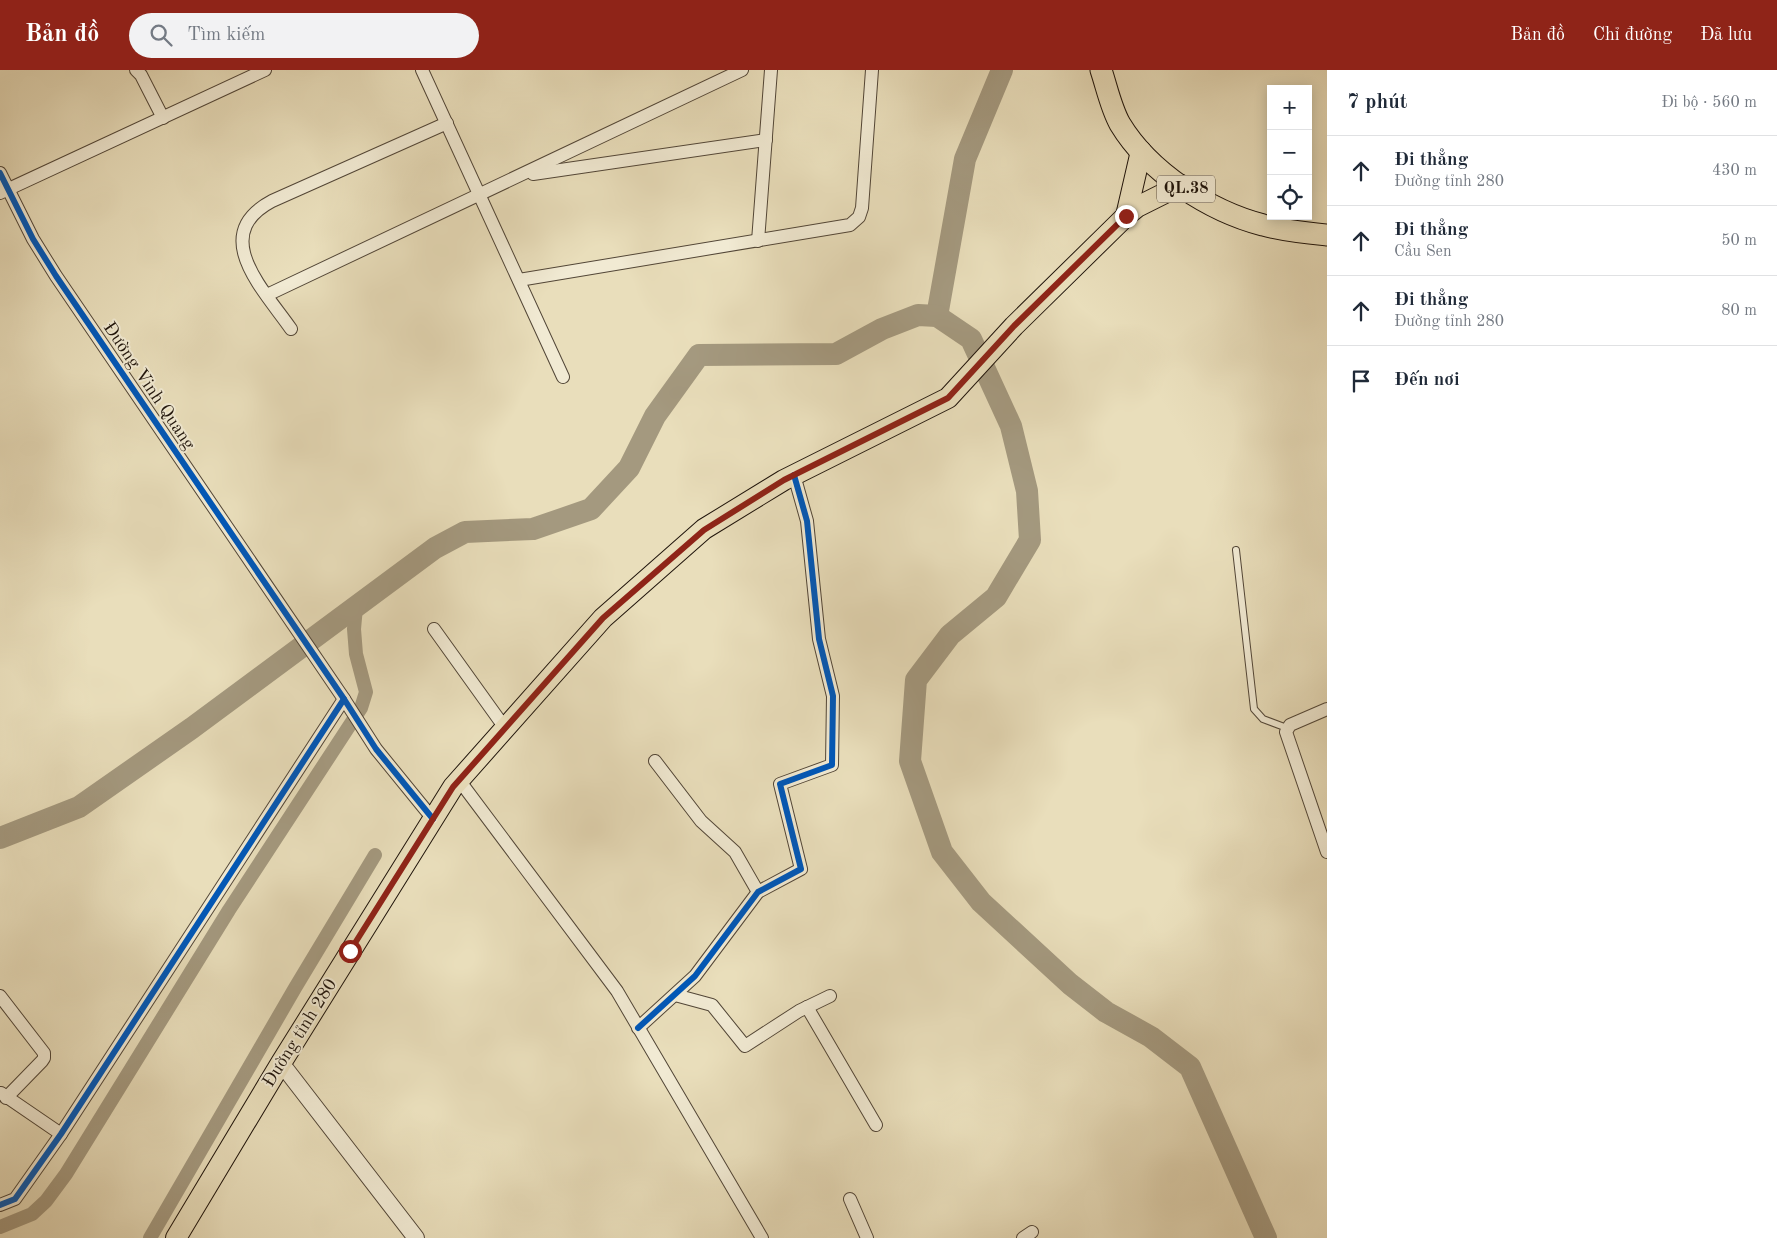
<!DOCTYPE html>
<html lang="vi">
<meta charset="utf-8">
<style>
:root{--surface:#fff;--page:#f2f2f3;--text:#1f2937;--muted:#747a83;--line:#e0e1e3;--accent:#8f2418}
body{margin:0;font-family:"Old Standard TT",serif;background:var(--page);color:var(--text)}
.controls{position:absolute;right:15px;top:15px;display:grid;overflow:hidden;border-radius:0px;box-shadow:0 2px 12px #0003}
.controls button{width:45px;height:45px;display:grid;place-items:center;padding:0;border:0;border-bottom:1px solid var(--line);background:var(--surface);color:var(--text);font:25px sans-serif}
.stop{position:absolute;width:15px;height:15px;margin:-11px;border:4px solid #8f2418;border-radius:50%;background:#fff}
.stop.end{background:#8f2418;border-color:#fff;box-shadow:0 1px 5px #0008}
.list{margin:0;padding:0;list-style:none}
h2{display:flex;justify-content:space-between;align-items:center;height:65px;margin:0;padding:0 20px;font-size:21px}
h2 small{font-size:16px;font-weight:400;color:var(--muted)}
.list li{display:grid;grid-template-columns:32px 1fr auto;gap:15px;align-items:center;box-sizing:border-box;height:70px;padding:0 20px;border-top:1px solid var(--line)}
.list b{display:block;font-size:19px;white-space:nowrap}
.list p{margin:0;font-size:16px;white-space:nowrap;color:var(--muted)}
.list em{font-size:16px;font-style:normal;color:var(--muted)}
.icon{flex:none;width:28px;height:28px;fill:none;stroke:currentColor;stroke-width:2;stroke-linecap:round;stroke-linejoin:round}
.map{position:relative;flex:none;width:1327px;height:1168px;overflow:hidden}
header{display:flex;align-items:center;gap:30px;box-sizing:border-box;height:70px;padding:0 25px;background:var(--accent);color:#fff}
header strong{font-size:24px}
nav{display:flex;gap:28px;margin-inline-start:auto;font-size:18px}
.search{width:350px;height:45px;background:var(--page);display:flex;align-items:center;gap:12px;box-sizing:border-box;padding:0 18px;border-radius:28px;color:var(--muted);font-size:19px}
main{display:flex}
aside{flex:1;background:var(--surface)}
.map>svg:first-child{display:block}
</style>
<header>
<strong>Bản đồ</strong>
<div class="search"><svg class="icon" aria-label="search" viewBox="0 0 24 24"><circle cx="10" cy="10" r="6"/><path d="M15 15l6 6"/></svg>Tìm kiếm</div>
<nav><a>Bản đồ</a><a>Chỉ đường</a><a>Đã lưu</a></nav>
</header>
<main>
<div class="map">
<svg width="1327" height="1168" viewBox="0 0 1327 1168">
<rect width="100%" height="100%" fill="#e9debb"/>
<filter id="stains"><feTurbulence type="fractalNoise" baseFrequency=".004" numOctaves="4"/><feColorMatrix values="0 0 0 0 .2 0 0 0 0 .09 0 0 0 0 .02 0 0 0 .5 -.17"/></filter>
<radialGradient id="worn" r=".72"><stop offset=".6" stop-color="#630" stop-opacity="0"/><stop offset="1" stop-color="#630" stop-opacity=".3"/></radialGradient>
<g fill="none" stroke-linecap="round" stroke-linejoin="round">
<!-- canal -->
<g stroke="#a4997f" stroke-width="14">
<polyline points="0,1157 32,1144 46,1131 66,1104 229,840 361,638 366,622 356,584 354,559 356,537"/>
<polyline points="150,1168 295,918 375,785"/>
</g>
<!-- river -->
<g stroke="#a4997f" stroke-width="22">
<polyline points="937,246 965,89 1002,0"/>
<polyline points="0,768 79,737 192,658 435,478 465,462 533,459 591,439 629,398 655,346 699,285 836,284 882,259 918,245 937,246 971,269 1011,356 1027,421 1030,470 996,527 950,565 916,610 910,691 942,782 981,832 1070,914 1106,942 1151,967 1190,997 1266,1168"/>
</g>
<!-- service casing -->
<g stroke="#524637" stroke-width="8">
<polyline id="service" points="1236,480 1254,639 1263,649 1287,658"/>
</g>
<!-- minor casing -->
<g stroke="#524637" stroke-width="14">
<g id="minor">
<polyline points="136,0 141,5 163,48"/>
<polyline points="422,0 563,307"/>
<polyline points="0,103 33,169 56,206 344,629"/>
<polyline points="533,104 766,70"/>
<polyline points="0,123 265,0"/>
<polyline points="758,171 771,0"/>
<polyline points="519,210 850,155 859,147 862,138 872,0"/>
<polyline points="267,225 742,0"/>
<path d="M291,259C264,220 208,165 272,131L447,53"/>
<polyline points="434,559 505,658"/>
<polyline points="1327,639 1290,655 1286,662 1327,782"/>
<polyline points="655,691 701,751 735,782 758,822"/>
<polyline points="459,710 617,921 762,1168"/>
<polyline points="675,925 712,935 745,976 799,941 830,926"/>
<polyline points="0,926 44,983 44,988 42,991 6,1028"/>
<polyline points="807,937 876,1055"/>
<polyline points="638,958 695,906 758,822 801,799 780,714 832,695 833,626 819,569 807,451 794,405"/>
<polyline points="1,1023 61,1064"/>
<polyline points="850,1129 867,1168"/>
<polyline points="0,1135 15,1129 61,1064 344,629 376,679 433,749"/>
<polyline points="1023,1168 1032,1162"/>
</g>
</g>
<!-- tertiary casing -->
<g stroke="#524637" stroke-width="18">
<polyline id="tertiary" points="281,993 416,1168"/>
</g>
<!-- primary casing -->
<g stroke="#1f140b" stroke-width="22">
<g id="primary">
<polyline points="1126,146 1141,81"/>
<polyline points="176,1168 281,993 453,717 603,548 704,459 784,410 948,328 1014,256 1126,146 1137,137 1181,115"/>
</g>
</g>
<!-- trunk casing -->
<g stroke="#1f140b" stroke-width="23">
<path id="trunk" d="M1101,0C1107,18 1111,38 1120,54C1149,102 1209,141 1263,155C1284,161 1306,163 1327,165"/>
</g>
<!-- service -->
<use href="#service" stroke="#f1ead3" stroke-width="6"/>
<!-- minor -->
<use href="#minor" stroke="#f1ead3" stroke-width="12"/>
<!-- tertiary -->
<use href="#tertiary" stroke="#f1ead3" stroke-width="16"/>
<!-- primary -->
<use href="#primary" stroke="#e9debb" stroke-width="20"/>
<!-- trunk -->
<use href="#trunk" stroke="#e9debb" stroke-width="21"/>
<!-- cycleway casing -->
<g stroke="#f1ead3" stroke-width="9">
<g id="cycleway">
<polyline points="0,103 33,169 56,206 344,629"/>
<polyline points="638,958 695,906 758,822 801,799 780,714 832,695 833,626 819,569 807,451 794,405"/>
<polyline points="0,1135 15,1129 61,1064 344,629 376,679 433,749"/>
</g>
</g>
<!-- cycleway -->
<use href="#cycleway" stroke="#0057b8" stroke-width="6"/>
</g>
<g fill="none" stroke-linecap="round" stroke-linejoin="round">
<!-- route -->
<polyline stroke="#8f2418" stroke-width="6" points="350,881 453,717 603,548 704,460 784,410 948,328 1014,256 1126,146"/>
</g>
<g text-anchor="middle" dominant-baseline="central" stroke-width="4" stroke-linejoin="round" paint-order="stroke">
<!-- shield labels -->
<rect fill="#f1ead3" stroke="#5e5447" stroke-width="1" x="1157" y="105.5" width="58" height="27" rx="4"/>
<g font-size="16" font-weight="bold" fill="#1f140b">
<text x="1186" y="119">QL.38</text>
</g>
<!-- street labels -->
<g font-size="18" fill="#1f140b" stroke="#f1ead3">
<text transform="translate(149 316) rotate(56)">Đường Vinh Quang</text>
<text transform="translate(300 963) rotate(-58)">Đường tỉnh 280</text>
</g>
</g>
<rect width="100%" height="100%" filter="url(#stains)"/>
<rect width="100%" height="100%" fill="url(#worn)"/>
</svg>
<div class="controls">
<button>+</button>
<button>−</button>
<button><svg class="icon" aria-label="locate" viewBox="0 0 24 24"><circle cx="12" cy="12" r="6"/><path d="M12 2v4M12 18v4M2 12h4M18 12h4"/></svg></button>
</div>
<div class="stop" style="left:350px;top:881px"></div>
<div class="stop end" style="left:1126px;top:146px"></div>
</div>
<aside>
<h2>7 phút<small>Đi bộ · 560 m</small></h2>
<ul class="list">
<li><svg class="icon" aria-label="ahead" viewBox="0 0 24 24"><path d="M12 20V5M6 11l6-6 6 6"/></svg><div><b>Đi thẳng</b><p>Đường tỉnh 280</p></div><em>430 m</em></li>
<li><svg class="icon" aria-label="ahead" viewBox="0 0 24 24"><path d="M12 20V5M6 11l6-6 6 6"/></svg><div><b>Đi thẳng</b><p>Cầu Sen</p></div><em>50 m</em></li>
<li><svg class="icon" aria-label="ahead" viewBox="0 0 24 24"><path d="M12 20V5M6 11l6-6 6 6"/></svg><div><b>Đi thẳng</b><p>Đường tỉnh 280</p></div><em>80 m</em></li>
<li><svg class="icon" aria-label="arrive" viewBox="0 0 24 24"><path d="M6 21V4h12l-3 4 3 4H6"/></svg><div><b>Đến nơi</b></div></li>
</ul>
</aside>
</main>
